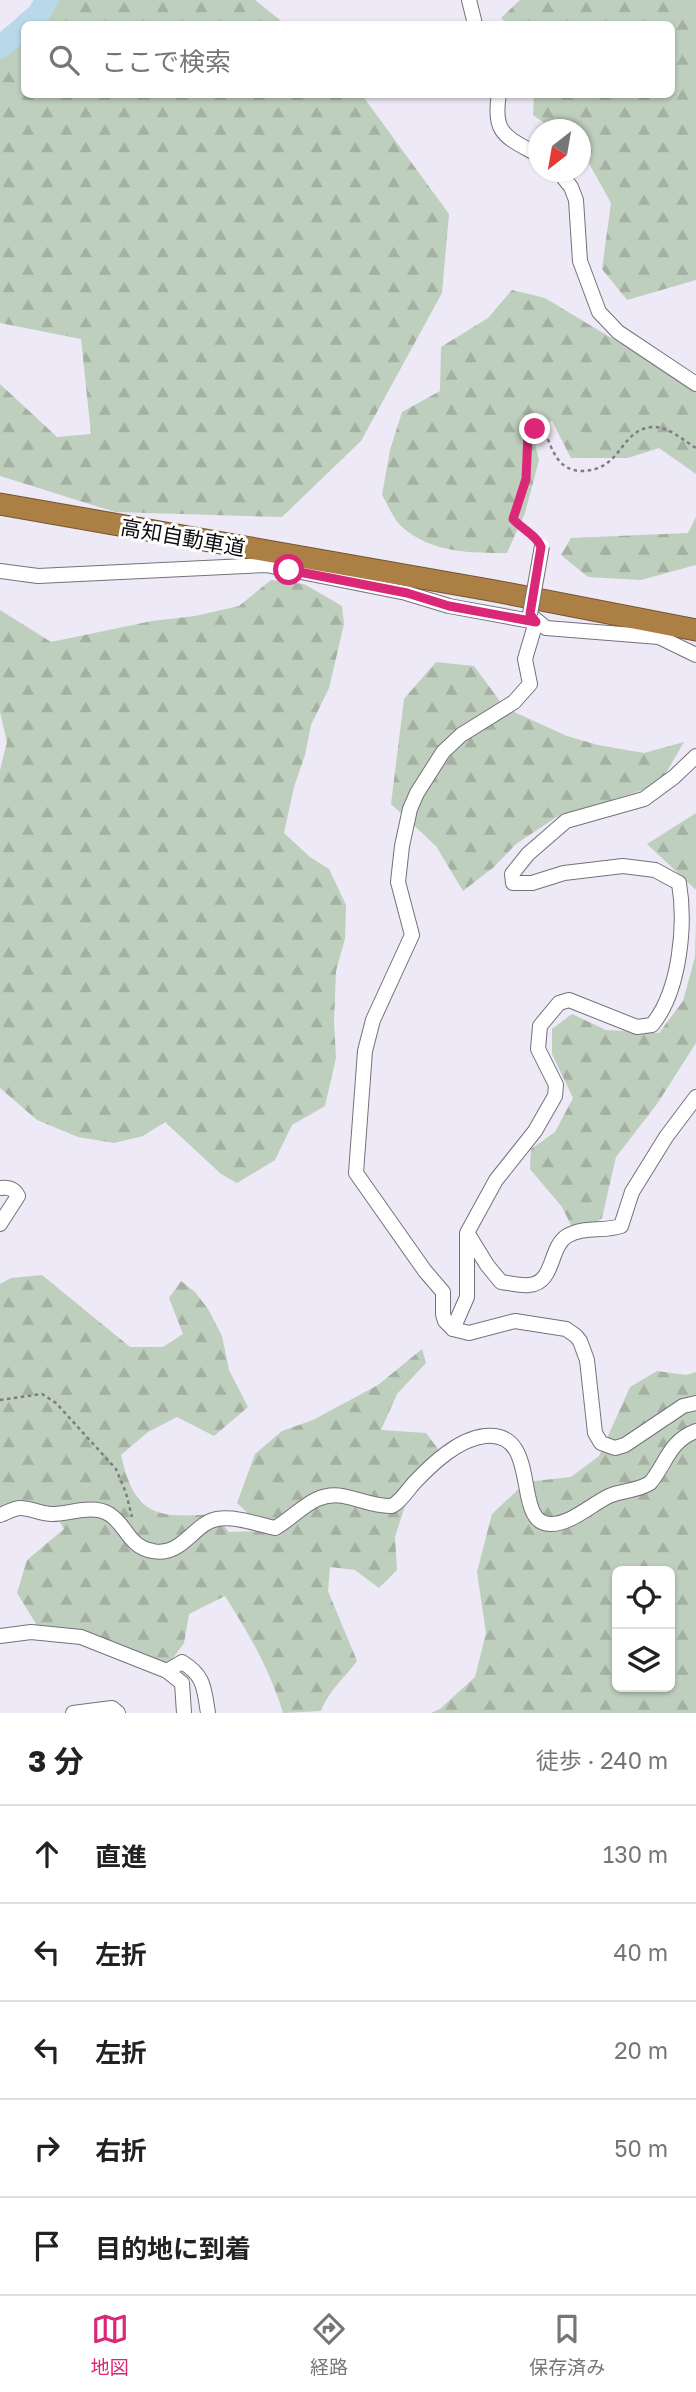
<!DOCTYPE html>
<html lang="ja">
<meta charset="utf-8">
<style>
:root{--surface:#fff;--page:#f6f6f6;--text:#222;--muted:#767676;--line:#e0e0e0;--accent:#db2777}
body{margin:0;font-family:"Golos Text","Noto Sans JP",sans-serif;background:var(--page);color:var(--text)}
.controls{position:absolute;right:21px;bottom:21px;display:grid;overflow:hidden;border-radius:10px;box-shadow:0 2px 5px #0004}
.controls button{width:63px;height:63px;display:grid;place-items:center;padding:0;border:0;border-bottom:2px solid var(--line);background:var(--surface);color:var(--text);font:35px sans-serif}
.compass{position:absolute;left:528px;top:119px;width:63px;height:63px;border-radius:50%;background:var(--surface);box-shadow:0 2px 5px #0004;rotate:211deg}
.stop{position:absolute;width:21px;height:21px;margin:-16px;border:5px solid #db2777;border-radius:50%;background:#fff}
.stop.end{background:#db2777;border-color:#fff;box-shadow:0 2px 7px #0008}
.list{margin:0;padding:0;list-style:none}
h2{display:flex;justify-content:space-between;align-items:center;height:91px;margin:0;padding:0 28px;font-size:30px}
h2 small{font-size:23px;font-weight:400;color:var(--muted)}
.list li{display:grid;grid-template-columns:46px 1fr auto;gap:21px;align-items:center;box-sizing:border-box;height:98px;padding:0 28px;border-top:2px solid var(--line)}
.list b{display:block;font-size:26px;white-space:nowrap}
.list em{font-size:23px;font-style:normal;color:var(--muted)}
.icon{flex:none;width:38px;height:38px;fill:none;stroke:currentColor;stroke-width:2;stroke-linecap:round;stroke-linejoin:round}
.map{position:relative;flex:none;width:696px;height:1713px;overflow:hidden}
.search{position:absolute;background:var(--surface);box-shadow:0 2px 5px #0004;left:21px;right:21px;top:21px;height:77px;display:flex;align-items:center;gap:18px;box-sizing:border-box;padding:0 24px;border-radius:10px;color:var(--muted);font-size:26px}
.sheet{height:581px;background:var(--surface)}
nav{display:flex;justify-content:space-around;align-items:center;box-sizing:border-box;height:98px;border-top:2px solid var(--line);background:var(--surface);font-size:19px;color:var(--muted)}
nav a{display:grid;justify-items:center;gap:4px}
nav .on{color:var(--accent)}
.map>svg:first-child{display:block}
</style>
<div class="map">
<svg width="696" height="1713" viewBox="0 0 696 1713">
<defs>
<pattern id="forest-firs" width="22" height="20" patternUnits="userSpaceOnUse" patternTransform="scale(1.75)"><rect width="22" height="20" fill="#bfcfbe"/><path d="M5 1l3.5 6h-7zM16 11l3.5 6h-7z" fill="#a3b0a2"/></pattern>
</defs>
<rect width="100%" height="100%" fill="#ede9f6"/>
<!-- forest -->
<g fill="url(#forest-firs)" fill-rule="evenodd">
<polygon points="54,0 255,0 285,24 41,24"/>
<polygon points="520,0 696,0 696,280 627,300 602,269 611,203 581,149 580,130 553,129 533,115 534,95 672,94 672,24 507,24 501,18"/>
<polygon points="24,38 24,94 362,95 449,214 442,293 361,441 282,517 115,512 0,476 0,384 57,437 91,434 81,339 0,323 0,45"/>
<path d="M512,290L545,298L696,389V474L659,448L628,458H571L552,421L532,432L539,460L525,513L507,553C471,553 431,553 402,527C394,520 388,505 382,495L390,450L402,412L440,391L441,347L488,318Z"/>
<polygon points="696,517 696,565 641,580 588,577 561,555 571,538 688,533"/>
<polygon points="271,580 304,584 342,606 344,624 329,688 311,725 305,755 294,787 284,833 310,857 329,869 346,905 345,939 336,971 334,1022 336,1058 325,1106 292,1125 275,1160 237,1183 221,1174 165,1122 143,1136 114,1143 78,1137 37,1120 0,1088 0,770 7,742 0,712 0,610 51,642 152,621 195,616 239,606"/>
<polygon points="436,662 474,666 505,708 567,736 598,745 644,753 684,742 659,785 555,818 516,844 494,867 463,891 436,846 391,804 404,699"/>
<polygon points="696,813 696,890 647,844"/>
<polygon points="696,922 696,1043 657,1104 616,1157 602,1218 577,1237 562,1207 530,1169 531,1149 555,1132 573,1098 552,1054 552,1029 572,1014 606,1030 659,1033 683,1001 695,957"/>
<path d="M42,1275L130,1347H163L183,1334L169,1298L181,1281L195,1292L208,1309L222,1336L229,1370L248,1407L214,1436L177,1417L148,1432L121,1455C135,1518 158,1518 215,1514L229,1532L266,1531L237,1503L255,1454L282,1431L313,1420L378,1385L422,1349L426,1363L397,1394L381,1430L426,1433L441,1453L421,1471L404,1509L395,1537L397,1570L379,1588L355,1570L330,1567L328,1591L357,1661C343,1680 330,1689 321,1711L283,1713C270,1670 249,1634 225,1596L189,1614L184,1643L168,1665L41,1632L17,1593L27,1560L64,1529L52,1508L0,1509V1284L11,1278Z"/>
<path d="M657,1371L686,1375L696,1372V1713H431L440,1709L475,1677L486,1633L477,1572L492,1514L526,1482L571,1477L599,1456L630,1387ZM617,1571H670V1687H617Z"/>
</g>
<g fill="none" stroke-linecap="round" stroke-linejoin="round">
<!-- river -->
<g stroke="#b8d9ea" stroke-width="23">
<polyline points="27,24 38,15 47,0"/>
<polyline points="0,47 24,27"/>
</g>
<!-- minor casing -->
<g stroke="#75717c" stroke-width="16">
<g id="minor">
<polyline points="469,0 475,24"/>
<path d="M499,94C492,135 507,137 538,155"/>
<polyline points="559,172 571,187 576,200 580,261 599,312 618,332 696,384"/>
<polyline points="0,571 38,576 266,565 406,593 449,606 536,622"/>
<polyline points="530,615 546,628 659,637 696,655"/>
<polyline points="536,622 525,659 530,684 514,702 461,735 443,752 417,793 410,809 402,846 398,882 412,935 373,1020 365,1051 356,1173 425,1271 443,1292 443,1314 445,1321 453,1329 469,1333 515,1321 566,1329 576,1336 580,1341 587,1360 595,1433 601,1443 615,1448 625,1445 683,1406 696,1403"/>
<path d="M0,1188C8,1187 14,1188 18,1196L0,1224"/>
<path d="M468,1234L487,1265L501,1282C510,1283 520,1286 529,1285C555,1283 549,1247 567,1236C584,1226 603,1232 621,1226L632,1192L666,1137L696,1097"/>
<path d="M453,1329L467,1297V1233L496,1180L535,1131L555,1096L556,1085L538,1049L540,1026L559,1003L569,1000L637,1027L652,1025C680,991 686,925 679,883L655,870L623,866L564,873L532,883H513L512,874L528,854L566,821L644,799L674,777L696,756"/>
<path d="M0,1515C6,1513 14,1508 20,1508C31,1508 41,1514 52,1514C70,1514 92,1504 109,1514C127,1525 128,1547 153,1551C182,1557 194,1523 217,1519C236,1516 257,1524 275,1528C297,1516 314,1490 343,1496C359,1499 376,1507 392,1506C401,1501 407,1491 414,1483C432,1464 458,1439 485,1436C543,1430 511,1525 551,1524C571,1524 592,1504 609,1496C622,1490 638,1491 650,1483C667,1463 668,1442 696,1431"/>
<polyline points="0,1636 31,1632 81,1637 167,1671 182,1683 184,1713"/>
<path d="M167,1671L182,1662C205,1676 204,1689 208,1713"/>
<polyline points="73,1713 112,1708 118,1713"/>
</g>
</g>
<!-- highway casing -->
<g stroke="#745631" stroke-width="23">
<polyline id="highway" points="0,504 495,591 696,630"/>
</g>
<!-- path -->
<g stroke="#7e7b84" stroke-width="2.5" stroke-dasharray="3.5 3.5" stroke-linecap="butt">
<path d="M532,536L513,519L526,479L528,434L535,429L545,431C552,450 558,471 582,471C623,470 619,430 652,427C668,426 683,440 696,448"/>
<polyline points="0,1400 42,1394 56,1403 116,1469 126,1493 132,1517"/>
</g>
<!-- minor -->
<use href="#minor" stroke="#fff" stroke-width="14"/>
<!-- highway -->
<use href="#highway" stroke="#ac7f44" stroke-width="21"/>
<!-- minor-bridge casing -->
<g stroke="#75717c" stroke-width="16" stroke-linecap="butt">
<polyline id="minor-bridge" points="530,614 542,546"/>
</g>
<!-- minor-bridge -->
<use href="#minor-bridge" stroke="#fff" stroke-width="14"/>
</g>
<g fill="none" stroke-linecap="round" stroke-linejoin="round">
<!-- route -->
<path stroke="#db2777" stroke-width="9" d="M289,570L407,593L449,606L536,622L530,614L541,547C538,537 521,528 513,519L526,479L528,434L535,429"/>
</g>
<g text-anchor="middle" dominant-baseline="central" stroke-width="6" stroke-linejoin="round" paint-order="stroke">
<!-- street labels -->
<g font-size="21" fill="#0c0b0f" stroke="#fff">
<text transform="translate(183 537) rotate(10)">高知自動車道</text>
</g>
</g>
</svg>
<div class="controls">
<button><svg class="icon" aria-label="locate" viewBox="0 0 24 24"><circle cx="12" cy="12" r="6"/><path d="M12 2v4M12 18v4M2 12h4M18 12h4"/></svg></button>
<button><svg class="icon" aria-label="layers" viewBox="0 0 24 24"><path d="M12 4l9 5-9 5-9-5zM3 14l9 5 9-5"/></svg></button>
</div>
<svg class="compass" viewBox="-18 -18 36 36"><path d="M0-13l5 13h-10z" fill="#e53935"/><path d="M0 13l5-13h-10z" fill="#767676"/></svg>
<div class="stop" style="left:289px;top:570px"></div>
<div class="stop end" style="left:535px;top:429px"></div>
<div class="search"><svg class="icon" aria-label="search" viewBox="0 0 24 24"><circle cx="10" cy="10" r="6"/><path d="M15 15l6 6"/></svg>ここで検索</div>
</div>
<section class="sheet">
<h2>3 分<small>徒歩 · 240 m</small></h2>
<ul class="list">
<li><svg class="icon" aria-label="ahead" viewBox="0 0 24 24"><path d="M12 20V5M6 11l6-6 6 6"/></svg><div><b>直進</b></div><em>130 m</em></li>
<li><svg class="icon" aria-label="left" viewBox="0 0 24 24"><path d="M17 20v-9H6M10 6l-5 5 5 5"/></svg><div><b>左折</b></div><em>40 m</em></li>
<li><svg class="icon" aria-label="left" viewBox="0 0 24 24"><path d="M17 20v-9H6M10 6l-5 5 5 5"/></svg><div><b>左折</b></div><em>20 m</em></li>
<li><svg class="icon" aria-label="right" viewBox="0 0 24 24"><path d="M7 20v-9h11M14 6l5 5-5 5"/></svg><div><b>右折</b></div><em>50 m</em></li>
<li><svg class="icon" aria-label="arrive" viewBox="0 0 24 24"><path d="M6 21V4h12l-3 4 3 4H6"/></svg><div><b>目的地に到着</b></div></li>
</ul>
</section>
<nav>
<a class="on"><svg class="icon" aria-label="map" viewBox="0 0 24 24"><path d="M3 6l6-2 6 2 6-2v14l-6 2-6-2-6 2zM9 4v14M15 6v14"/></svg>地図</a>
<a><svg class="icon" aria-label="directions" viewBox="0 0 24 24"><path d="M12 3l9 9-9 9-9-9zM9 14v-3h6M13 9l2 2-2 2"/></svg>経路</a>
<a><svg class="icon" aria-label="saved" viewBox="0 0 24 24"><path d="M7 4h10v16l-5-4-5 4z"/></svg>保存済み</a>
</nav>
